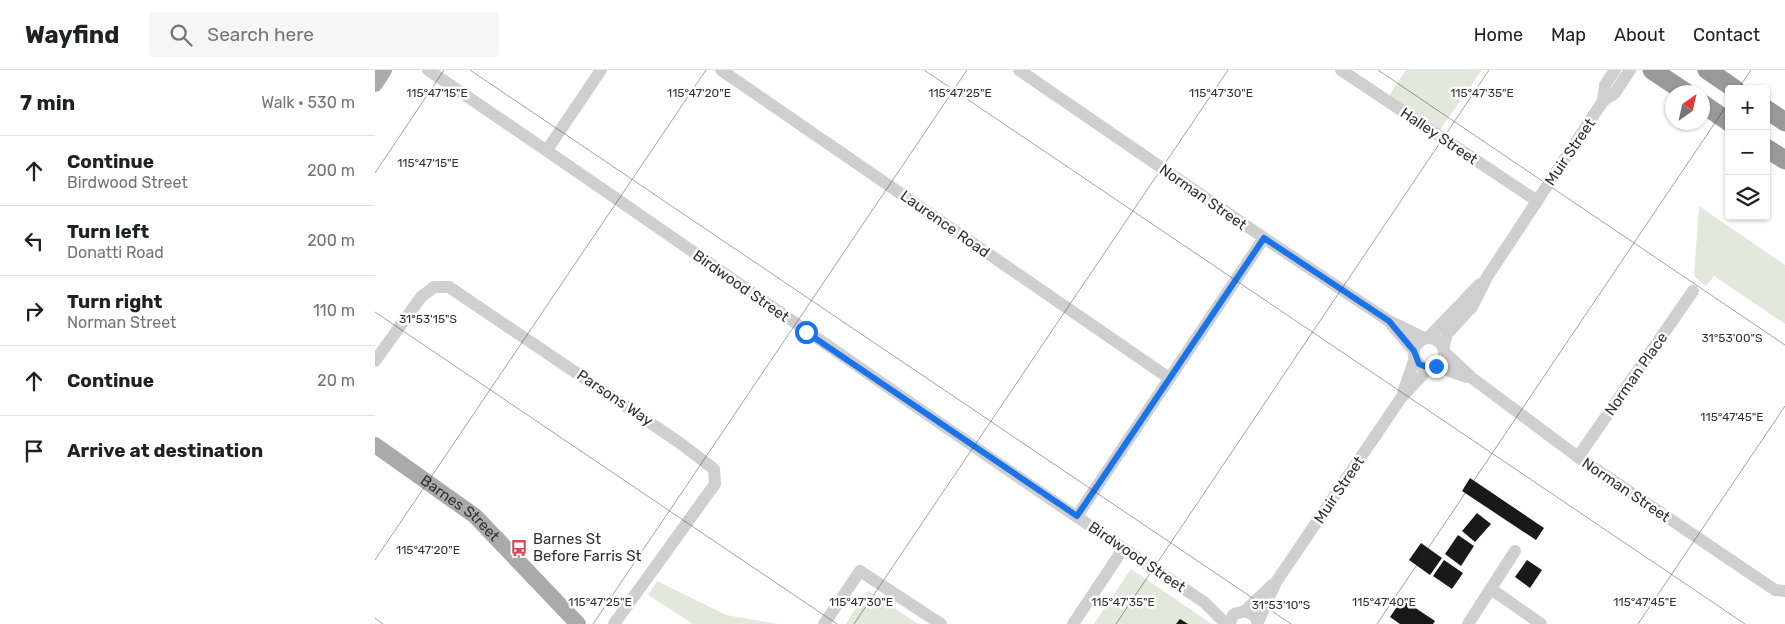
<!DOCTYPE html>
<meta charset="utf-8">
<style>
:root{--surface:#fff;--page:#f6f6f6;--text:#202124;--muted:#757577;--line:#e0e0e0}
body{margin:0;font-family:Rubik,sans-serif;background:var(--page);color:var(--text)}
.controls{position:absolute;right:15px;top:15px;display:grid;overflow:hidden;border-radius:5px;box-shadow:0 1px 4px #0004}
.controls button{width:45px;height:45px;display:grid;place-items:center;padding:0;border:0;border-bottom:1px solid var(--line);background:var(--surface);color:var(--text);font:25px sans-serif}
.compass{position:absolute;left:1290px;top:15px;width:45px;height:45px;border-radius:50%;background:var(--surface);box-shadow:0 1px 4px #0004;rotate:34deg}
.stop{position:absolute;width:15px;height:15px;margin:-11px;border:4px solid #1a73e8;border-radius:50%;background:#fff}
.stop.end{background:#1a73e8;border-color:#fff;box-shadow:0 1px 5px #0008}
.list{margin:0;padding:0;list-style:none}
h2{display:flex;justify-content:space-between;align-items:center;height:65px;margin:0;padding:0 20px;font-size:21px}
h2 small{font-size:16px;font-weight:400;color:var(--muted)}
.list li{display:grid;grid-template-columns:32px 1fr auto;gap:15px;align-items:center;box-sizing:border-box;height:70px;padding:0 20px;border-top:1px solid var(--line)}
.list b{display:block;font-size:19px;white-space:nowrap}
.list p{margin:0;font-size:16px;white-space:nowrap;color:var(--muted)}
.list em{font-size:16px;font-style:normal;color:var(--muted)}
.icon{flex:none;width:28px;height:28px;fill:none;stroke:currentColor;stroke-width:2;stroke-linecap:round;stroke-linejoin:round}
.map{position:relative;flex:none;width:1410px;height:554px;overflow:hidden}
header{display:flex;align-items:center;gap:30px;box-sizing:border-box;height:70px;padding:0 25px;background:var(--surface);border-bottom:1px solid var(--line)}
header strong{font-size:24px}
nav{display:flex;gap:28px;margin-inline-start:auto;font-size:18px}
.search{width:350px;height:45px;background:var(--page);display:flex;align-items:center;gap:12px;box-sizing:border-box;padding:0 18px;border-radius:5px;color:var(--muted);font-size:19px}
main{display:flex}
aside{flex:1;background:var(--surface)}
.map>svg:first-child{display:block}
</style>
<header>
<strong>Wayfind</strong>
<div class="search"><svg class="icon" aria-label="search" viewBox="0 0 24 24"><circle cx="10" cy="10" r="6"/><path d="M15 15l6 6"/></svg>Search here</div>
<nav><a>Home</a><a>Map</a><a>About</a><a>Contact</a></nav>
</header>
<main>
<aside>
<h2>7 min<small>Walk · 530 m</small></h2>
<ul class="list">
<li><svg class="icon" aria-label="ahead" viewBox="0 0 24 24"><path d="M12 20V5M6 11l6-6 6 6"/></svg><div><b>Continue</b><p>Birdwood Street</p></div><em>200 m</em></li>
<li><svg class="icon" aria-label="left" viewBox="0 0 24 24"><path d="M17 20v-9H6M10 6l-5 5 5 5"/></svg><div><b>Turn left</b><p>Donatti Road</p></div><em>200 m</em></li>
<li><svg class="icon" aria-label="right" viewBox="0 0 24 24"><path d="M7 20v-9h11M14 6l5 5-5 5"/></svg><div><b>Turn right</b><p>Norman Street</p></div><em>110 m</em></li>
<li><svg class="icon" aria-label="ahead" viewBox="0 0 24 24"><path d="M12 20V5M6 11l6-6 6 6"/></svg><div><b>Continue</b></div><em>20 m</em></li>
<li><svg class="icon" aria-label="arrive" viewBox="0 0 24 24"><path d="M6 21V4h12l-3 4 3 4H6"/></svg><div><b>Arrive at destination</b></div></li>
</ul>
</aside>
<div class="map">
<svg width="1410" height="554" viewBox="0 0 1410 554">
<rect width="100%" height="100%" fill="#fff"/>
<!-- green -->
<g fill="#e2e8dc">
<polygon points="1031,0 1107,0 1062,64 1014,26"/>
<polygon points="1324,136 1410,195 1410,254 1339,206 1331,216 1319,206"/>
<polygon points="756,499 837,554 719,554"/>
<polygon points="282,511 351,545 404,554 318,554 273,525"/>
<polygon points="494,521 543,554 471,554 491,522"/>
</g>
<!-- building -->
<g fill="#191919">
<polygon points="1095,408 1169,458 1161,470 1087,421"/>
<polygon points="1102,443 1116,454 1100,472 1087,461"/>
<polygon points="1083,465 1099,476 1086,496 1070,484"/>
<polygon points="1046,473 1067,488 1055,505 1034,490"/>
<polygon points="1069,490 1088,503 1077,519 1058,506"/>
<polygon points="1152,490 1167,500 1155,518 1140,507"/>
<polygon points="1027,529 1060,551 1058,554 1025,554 1015,547"/>
<polygon points="805,549 813,554 801,554"/>
</g>
<g fill="none" stroke-linecap="round" stroke-linejoin="round">
<!-- minor -->
<g stroke="#cfcfcf" stroke-width="12">
<path d="M53,0C313,175 567,359 829,532L851,554"/>
<polyline points="346,0 794,308"/>
<polyline points="644,0 889,168 1014,251 1049,268"/>
<polyline points="966,0 1162,131"/>
<polyline points="1228,31 1230,15 1240,0"/>
<polyline points="172,80 226,0"/>
<polyline points="1017,255 1039,281"/>
<polyline points="1053,268 1105,214"/>
<circle cx="1054" cy="283" r="15"/>
<polyline points="1068,278 1072,264 1097,237 1112,207 1228,31 1240,23 1255,0"/>
<polyline points="1069,282 1097,308 1203,387 1400,520 1410,521"/>
<polyline points="0,291 46,227 59,217 74,217 305,373 339,399 340,414 239,554"/>
<polyline points="1061,296 1092,307"/>
<polyline points="1028,323 1040,288"/>
<polyline points="1203,387 1318,221"/>
<polyline points="702,446 889,168"/>
<polyline points="1116,519 1166,554"/>
<polyline points="870,541 897,515"/>
<polyline points="883,552 901,512 1026,328 1054,298"/>
<polyline points="449,554 485,501 566,554"/>
<polyline points="698,554 748,479"/>
<polyline points="854,554 859,544 870,541 880,546 883,554"/>
<polyline points="1093,554 1140,481"/>
</g>
<!-- major -->
<g stroke="#aaa" stroke-width="16">
<polyline points="0,14 9,0"/>
<path id="s1" d="M0,375L100,446L203,554"/>
</g>
<!-- highway -->
<g stroke="#999" stroke-width="19">
<polyline points="1277,0 1310,22"/>
<polyline points="1332,0 1360,19"/>
<polyline points="1328,34 1354,52"/>
<polyline points="1391,39 1410,52"/>
<polyline points="1391,78 1410,90"/>
</g>
</g>
<g fill="none" stroke-linecap="round" stroke-linejoin="round">
<!-- route -->
<polyline stroke="#1a73e8" stroke-width="6" points="431,262 702,446 889,168 1014,251 1039,281 1044,294 1054,298 1061,296"/>
</g>
<!-- ticks -->
<path fill="none" stroke="#323232" stroke-width="1" stroke-opacity="0.45" d="M95,0L916,554M549,0L1370,554M1003,0L1410,275M1363,19L1376,0M0,103L69,0M0,242L462,554M0,490L331,0M0,548L8,554M218,554L592,0M479,554L853,0M741,554L1114,0M1002,554L1354,32M1263,554L1410,336"/>
<!-- icons -->
<defs>
<g id="bus-bare" transform="scale(1.35)"><path d="M-5-6H5V4H4V6H2V4H-2V6H-4V4H-5ZM-3.5-4V0h7V-4ZM-3.5 1.2v1.5H-2V1.2ZM2 1.2v1.5H3.5V1.2Z" fill="#d44952" stroke="#fff" stroke-width="2.5" paint-order="stroke"/></g>
</defs>
<g fill-rule="evenodd">
<use href="#bus-bare" x="144" y="478"/>
</g>
<g text-anchor="middle" dominant-baseline="central" stroke-width="5" stroke-linejoin="round" paint-order="stroke">
<!-- street labels -->
<g font-size="15" fill="#323232" stroke="#fff">
<text transform="translate(1064 66) rotate(34)">Halley Street</text>
<text transform="translate(1195 82) rotate(-56)">Muir Street</text>
<text transform="translate(828 127) rotate(35)">Norman Street</text>
<text transform="translate(570 154) rotate(35)">Laurence Road</text>
<text transform="translate(366 216) rotate(35)">Birdwood Street</text>
<text transform="translate(1261 304) rotate(-55)">Norman Place</text>
<text transform="translate(240 328) rotate(34)">Parsons Way</text>
<text transform="translate(964 420) rotate(-56)">Muir Street</text>
<text transform="translate(1251 420) rotate(34)">Norman Street</text>
<text stroke="none"><textPath href="#s1" startOffset="106">Barnes Street</textPath></text>
<text transform="translate(762 487) rotate(34)">Birdwood Street</text>
</g>
<!-- poi labels -->
<g font-size="15" fill="#323232" stroke="#fff" text-anchor="start">
<text x="158" y="469">Barnes St<tspan x="158" dy="17">Before Farris St</tspan></text>
</g>
</g>
<g font-size="12" text-anchor="middle" fill="#323232" stroke="#fff" stroke-width="5" stroke-linejoin="round" paint-order="stroke">
<text x="62" y="27">115°47'15"E</text>
<text x="324" y="27">115°47'20"E</text>
<text x="585" y="27">115°47'25"E</text>
<text x="846" y="27">115°47'30"E</text>
<text x="1107" y="27">115°47'35"E</text>
<text x="53" y="97">115°47'15"E</text>
<text x="53" y="253">31°53'15"S</text>
<text x="1357" y="272">31°53'00"S</text>
<text x="1357" y="351">115°47'45"E</text>
<text x="53" y="484">115°47'20"E</text>
<text x="225" y="536">115°47'25"E</text>
<text x="486" y="536">115°47'30"E</text>
<text x="748" y="536">115°47'35"E</text>
<text x="1009" y="536">115°47'40"E</text>
<text x="1270" y="536">115°47'45"E</text>
<text x="906" y="539">31°53'10"S</text>
</g>
</svg>
<div class="controls">
<button>+</button>
<button>−</button>
<button><svg class="icon" aria-label="layers" viewBox="0 0 24 24"><path d="M12 4l9 5-9 5-9-5zM3 14l9 5 9-5"/></svg></button>
</div>
<svg class="compass" viewBox="-18 -18 36 36"><path d="M0-13l5 13h-10z" fill="#e53935"/><path d="M0 13l5-13h-10z" fill="#757577"/></svg>
<div class="stop" style="left:431px;top:262px"></div>
<div class="stop end" style="left:1061px;top:296px"></div>
</div>
</main>
